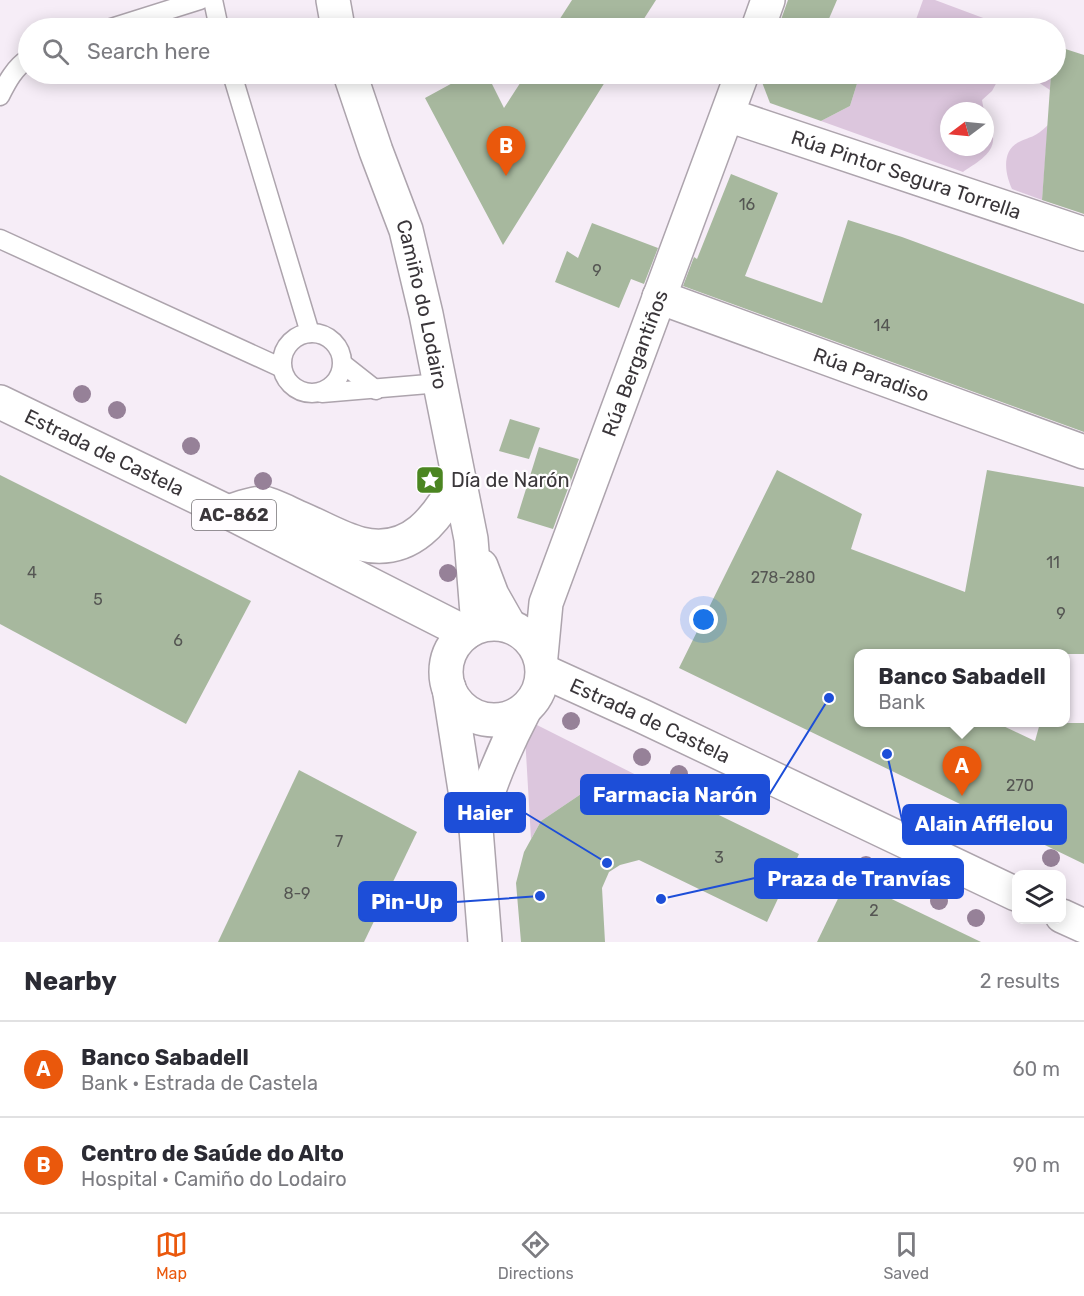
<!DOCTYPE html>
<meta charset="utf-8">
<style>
:root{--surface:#fff;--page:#f2f2f3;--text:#2b2b33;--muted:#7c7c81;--line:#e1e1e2;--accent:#ea580c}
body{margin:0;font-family:Rubik,sans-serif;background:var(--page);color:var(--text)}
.controls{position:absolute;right:18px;bottom:18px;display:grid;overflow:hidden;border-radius:12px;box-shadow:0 3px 15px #0003}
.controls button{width:54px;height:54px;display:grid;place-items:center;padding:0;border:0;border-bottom:2px solid var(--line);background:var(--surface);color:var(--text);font:30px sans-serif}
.compass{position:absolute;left:940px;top:102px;width:54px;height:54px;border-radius:50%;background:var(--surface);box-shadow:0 3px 15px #0003;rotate:254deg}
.you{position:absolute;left:704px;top:620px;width:21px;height:21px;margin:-15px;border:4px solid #fff;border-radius:50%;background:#1a73e8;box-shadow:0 0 0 9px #1a73e833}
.badge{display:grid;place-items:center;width:39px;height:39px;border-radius:50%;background:var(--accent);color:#fff;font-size:20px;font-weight:700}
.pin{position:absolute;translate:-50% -50px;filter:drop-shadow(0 2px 3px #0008)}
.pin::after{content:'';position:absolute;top:32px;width:21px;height:18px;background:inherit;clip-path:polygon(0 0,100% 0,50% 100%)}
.popup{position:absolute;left:854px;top:649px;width:216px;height:78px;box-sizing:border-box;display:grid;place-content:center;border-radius:12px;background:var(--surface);filter:drop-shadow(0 2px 4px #0005);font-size:20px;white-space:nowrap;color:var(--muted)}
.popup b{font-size:22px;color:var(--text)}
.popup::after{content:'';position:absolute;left:50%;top:100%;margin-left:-12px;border:12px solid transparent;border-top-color:var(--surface)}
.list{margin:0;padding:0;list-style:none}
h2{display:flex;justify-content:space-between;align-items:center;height:78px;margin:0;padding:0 24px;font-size:26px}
h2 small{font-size:20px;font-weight:400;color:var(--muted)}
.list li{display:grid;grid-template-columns:39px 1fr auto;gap:18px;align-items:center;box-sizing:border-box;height:96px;padding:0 24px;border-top:2px solid var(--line)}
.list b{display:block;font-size:22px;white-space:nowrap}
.list p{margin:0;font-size:20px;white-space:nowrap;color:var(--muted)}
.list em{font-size:20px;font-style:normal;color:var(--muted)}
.icon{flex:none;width:33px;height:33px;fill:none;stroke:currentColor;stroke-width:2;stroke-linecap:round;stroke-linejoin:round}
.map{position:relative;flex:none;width:1084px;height:942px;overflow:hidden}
.search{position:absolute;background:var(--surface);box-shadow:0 3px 15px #0003;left:18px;right:18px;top:18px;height:66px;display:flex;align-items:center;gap:15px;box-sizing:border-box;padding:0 21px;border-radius:33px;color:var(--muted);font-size:22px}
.sheet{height:270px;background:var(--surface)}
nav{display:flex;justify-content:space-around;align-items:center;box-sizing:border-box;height:84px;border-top:2px solid var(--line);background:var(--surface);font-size:16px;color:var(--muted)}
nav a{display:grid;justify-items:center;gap:3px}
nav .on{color:var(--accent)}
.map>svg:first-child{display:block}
</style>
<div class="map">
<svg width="1084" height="942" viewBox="0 0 1084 942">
<rect width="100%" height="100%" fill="#f6edf7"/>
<!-- green -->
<g fill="#dcc6dd">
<polygon points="923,0 935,0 1010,28 913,28"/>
<path d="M860,74H1051L1050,90L1029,76L1006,75L998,80L992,91L982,100L984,111H949V147H985V115C987,123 993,130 993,137C995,154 974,164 963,172L821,121L850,106Z"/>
<path d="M1048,125L1042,200L1012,189C1005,174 1001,151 1019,142C1034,135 1034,138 1048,125Z"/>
<polygon points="535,724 674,794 634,787 584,792 541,821 531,839 525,736"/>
</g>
<!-- building -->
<g fill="#a7b89e">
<polygon points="572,0 656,0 638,28 554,28"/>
<polygon points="788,0 837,0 825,28 778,28"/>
<polygon points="1056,46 1084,55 1084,214 1042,200 1051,74 1056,74"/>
<polygon points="469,74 487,74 504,108 526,74 610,74 503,245 425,98"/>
<polygon points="762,74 860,74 850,106 821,121 770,103 760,77"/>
<polygon points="731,174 778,193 745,276 822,303 848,220 902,237 1084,304 1084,432 683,286 694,257 697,259"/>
<polygon points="592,223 658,248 644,284 631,279 619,308 555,282 567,251 578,258"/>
<polygon points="510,419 540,428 529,459 499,451"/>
<polygon points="539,447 579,459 553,529 517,518"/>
<polygon points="777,470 862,514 851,549 965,592 987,470 1084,487 1084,654 858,654 858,723 997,723 1035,741 1040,723 1084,723 1084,864 679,668"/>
<polygon points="0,475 251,601 186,724 0,624"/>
<polygon points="299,770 417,832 364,942 218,942"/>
<polygon points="634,787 684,796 684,798 799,854 767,922 639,860 620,865 609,872 602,888 605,942 521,942 516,883 524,852 541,821 584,792"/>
<polygon points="848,878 981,942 817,942"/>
</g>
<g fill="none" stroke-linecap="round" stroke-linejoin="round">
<!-- lane casing -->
<g stroke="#ada4ad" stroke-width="21">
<g id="lane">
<polyline points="213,0 219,28"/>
<polyline points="111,28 200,0"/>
<polyline points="232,74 310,333"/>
<path d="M0,96C7,82 15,67 28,59"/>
<polyline points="0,239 282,368"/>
<circle cx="312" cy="363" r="30"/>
<polyline points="343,364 376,390"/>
<polyline points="322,393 440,383"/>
</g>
</g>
<!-- street casing -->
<g stroke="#ada4ad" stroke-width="36">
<g id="street">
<polyline points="333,0 338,28"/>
<polyline points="758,28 768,0"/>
<path id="s1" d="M350,74L376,151L406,230L426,314L471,539L478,626"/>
<path id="s2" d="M728,115L1084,234"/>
<path id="s3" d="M659,297L1084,452"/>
<polyline points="481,566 492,595 509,625"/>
<path id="s4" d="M541,656L546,603L742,74"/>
<polyline points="449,688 465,790 476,829 485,942"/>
<path d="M476,829C488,788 504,749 524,711"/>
</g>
</g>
<!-- primary casing -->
<g stroke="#ada4ad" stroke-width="36">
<g id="primary">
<path id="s5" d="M0,402L228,512L466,633"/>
<path d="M228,512C238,509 252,503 263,503C272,504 292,515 302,519C321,527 341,539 361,544C411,556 438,518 459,479"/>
<circle cx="494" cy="672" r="48"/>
<path id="s6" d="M543,671L642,716L1016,894"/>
<polyline points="1062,916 1084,926"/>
</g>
</g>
<!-- lane -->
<use href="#lane" stroke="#fff" stroke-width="18"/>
<!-- street -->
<use href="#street" stroke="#fff" stroke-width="33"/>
<!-- primary -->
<use href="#primary" stroke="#fff" stroke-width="33"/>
</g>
<!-- trees -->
<g fill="#968198">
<circle cx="82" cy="394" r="9"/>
<circle cx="117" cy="410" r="9"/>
<circle cx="191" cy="446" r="9"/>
<circle cx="263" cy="481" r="9"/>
<circle cx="448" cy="573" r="9"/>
<circle cx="571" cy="721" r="9"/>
<circle cx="642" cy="757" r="9"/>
<circle cx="679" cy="774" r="9"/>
<circle cx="718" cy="791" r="9"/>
<circle cx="1051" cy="858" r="9"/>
<circle cx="866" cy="865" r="9"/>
<circle cx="939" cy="901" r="9"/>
<circle cx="976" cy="918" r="9"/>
</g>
<!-- icons -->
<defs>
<g id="sight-square" transform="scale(1.5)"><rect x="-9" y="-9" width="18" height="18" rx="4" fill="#4b8521" stroke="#fffdff"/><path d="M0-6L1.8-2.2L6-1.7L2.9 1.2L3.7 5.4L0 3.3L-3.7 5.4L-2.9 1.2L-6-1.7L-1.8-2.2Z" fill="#fff"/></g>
</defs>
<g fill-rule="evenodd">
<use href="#sight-square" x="430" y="480"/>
</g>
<g text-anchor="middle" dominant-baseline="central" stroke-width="4.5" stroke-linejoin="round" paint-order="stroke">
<!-- number labels -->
<g font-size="16" fill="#555653">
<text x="747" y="204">16</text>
<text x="597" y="270">9</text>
<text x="882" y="325">14</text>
<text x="1053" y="562">11</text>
<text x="32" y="572">4</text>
<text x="783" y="577">278-280</text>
<text x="98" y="599">5</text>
<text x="1061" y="613">9</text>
<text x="178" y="640">6</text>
<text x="1020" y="785">270</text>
<text x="339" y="841">7</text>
<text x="719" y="857">3</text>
<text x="297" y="893">8-9</text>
<text x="874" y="910">2</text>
</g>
<!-- shield labels -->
<rect fill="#fffdff" stroke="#757275" stroke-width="1.5" x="192" y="500" width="84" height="30" rx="4.5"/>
<g font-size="18" font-weight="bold" fill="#3a363a">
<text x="234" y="515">AC-862</text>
</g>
<!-- street labels -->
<g font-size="20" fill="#3a363a" stroke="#fffdff">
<text stroke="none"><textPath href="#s2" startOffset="188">Rúa Pintor Segura Torrella</textPath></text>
<text stroke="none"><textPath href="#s1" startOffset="242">Camiño do Lodairo</textPath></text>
<text stroke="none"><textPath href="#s4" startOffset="309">Rúa Bergantiños</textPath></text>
<text stroke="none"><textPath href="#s3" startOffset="226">Rúa Paradiso</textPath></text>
<text stroke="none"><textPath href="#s5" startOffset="116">Estrada de Castela</textPath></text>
<text stroke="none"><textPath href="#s6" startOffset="118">Estrada de Castela</textPath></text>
</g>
<!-- poi labels -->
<g font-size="20" fill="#3a363a" stroke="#fffdff" text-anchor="start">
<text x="451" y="480">Día de Narón</text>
</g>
</g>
<!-- callouts -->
<path fill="none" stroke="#1d4ed8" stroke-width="2" d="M829 698L769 795M607 863L525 813M887 754L903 824M661 899L755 878M540 896L456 902"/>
<g fill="#1d4ed8" stroke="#fffdff" stroke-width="2">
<circle cx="829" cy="698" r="6"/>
<circle cx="607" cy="863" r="6"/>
<circle cx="887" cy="754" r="6"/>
<circle cx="661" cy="899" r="6"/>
<circle cx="540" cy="896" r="6"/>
</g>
<g fill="#1d4ed8" stroke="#1d4ed8" stroke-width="2">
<rect x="581" y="775" width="188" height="39" rx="6"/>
<rect x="445" y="793" width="80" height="39" rx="6"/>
<rect x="903" y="805" width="163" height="39" rx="6"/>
<rect x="755" y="859" width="208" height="39" rx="6"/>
<rect x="359" y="882" width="97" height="39" rx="6"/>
</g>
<g font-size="21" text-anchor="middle" font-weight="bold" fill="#fff">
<text x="675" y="802">Farmacia Narón</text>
<text x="485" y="820">Haier</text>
<text x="984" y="831">Alain Afflelou</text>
<text x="859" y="886">Praza de Tranvías</text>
<text x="407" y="909">Pin-Up</text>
</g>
</svg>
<div class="controls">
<button><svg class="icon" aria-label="layers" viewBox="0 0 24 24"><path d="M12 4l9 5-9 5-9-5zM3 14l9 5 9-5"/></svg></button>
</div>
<svg class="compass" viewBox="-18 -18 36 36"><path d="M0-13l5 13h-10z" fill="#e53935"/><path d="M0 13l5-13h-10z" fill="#7c7c81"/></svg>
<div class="you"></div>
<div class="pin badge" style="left:962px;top:796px">A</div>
<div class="popup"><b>Banco Sabadell</b>Bank</div>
<div class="pin badge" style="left:506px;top:176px">B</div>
<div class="search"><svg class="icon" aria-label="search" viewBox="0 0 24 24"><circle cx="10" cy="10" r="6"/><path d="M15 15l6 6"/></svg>Search here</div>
</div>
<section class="sheet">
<h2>Nearby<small>2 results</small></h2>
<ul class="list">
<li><span class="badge">A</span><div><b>Banco Sabadell</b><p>Bank · Estrada de Castela</p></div><em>60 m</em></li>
<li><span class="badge">B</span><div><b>Centro de Saúde do Alto</b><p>Hospital · Camiño do Lodairo</p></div><em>90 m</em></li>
</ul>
</section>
<nav>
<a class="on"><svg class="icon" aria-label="map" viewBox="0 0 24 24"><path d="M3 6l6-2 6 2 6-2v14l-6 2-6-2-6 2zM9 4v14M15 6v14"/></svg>Map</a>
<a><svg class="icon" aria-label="directions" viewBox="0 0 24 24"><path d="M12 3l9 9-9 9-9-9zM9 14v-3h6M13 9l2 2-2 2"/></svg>Directions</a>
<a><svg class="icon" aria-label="saved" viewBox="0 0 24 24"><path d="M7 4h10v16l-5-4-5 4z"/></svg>Saved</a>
</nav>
